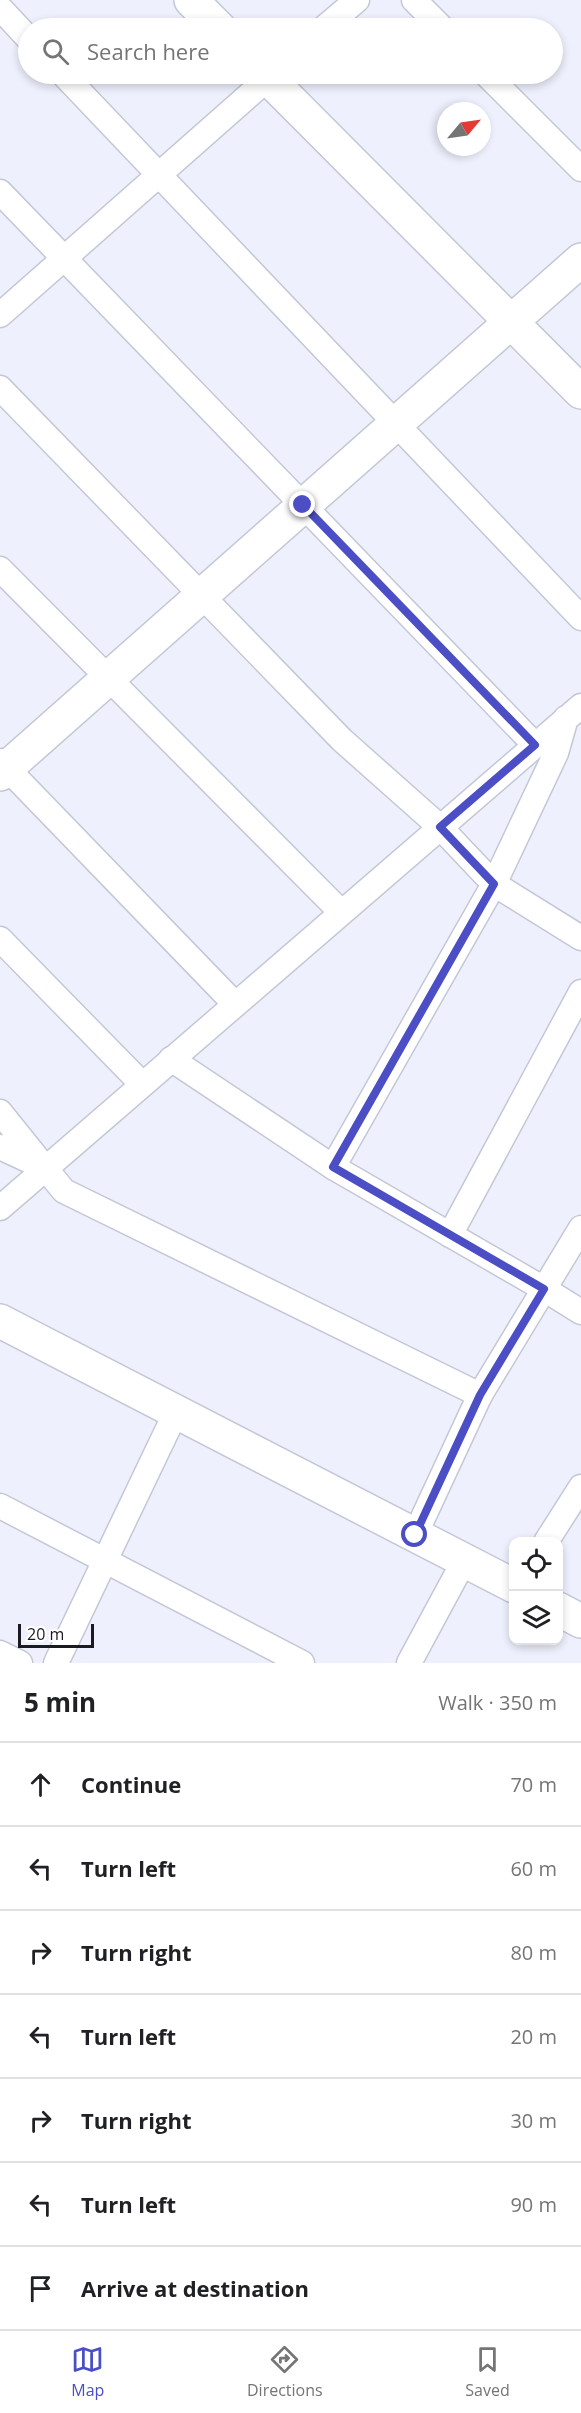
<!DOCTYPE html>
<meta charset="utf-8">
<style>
:root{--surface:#fff;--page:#f2f2f2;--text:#202124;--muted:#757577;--line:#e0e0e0;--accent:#4b4ec4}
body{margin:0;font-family:"Open Sans",sans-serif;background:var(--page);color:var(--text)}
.controls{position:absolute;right:18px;bottom:18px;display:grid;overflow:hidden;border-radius:12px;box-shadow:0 3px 9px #0003}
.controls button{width:54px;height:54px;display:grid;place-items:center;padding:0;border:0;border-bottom:2px solid var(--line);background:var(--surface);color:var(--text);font:30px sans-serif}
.compass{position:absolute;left:437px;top:102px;width:54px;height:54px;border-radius:50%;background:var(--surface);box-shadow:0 3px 9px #0003;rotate:61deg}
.scale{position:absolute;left:18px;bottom:15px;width:76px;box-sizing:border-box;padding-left:6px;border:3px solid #1a1b20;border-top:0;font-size:16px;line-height:21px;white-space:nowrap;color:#1a1b20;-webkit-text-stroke:4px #fff;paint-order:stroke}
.stop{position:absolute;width:18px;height:18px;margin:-14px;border:4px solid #4b4ec4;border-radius:50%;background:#fff}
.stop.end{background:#4b4ec4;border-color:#fff;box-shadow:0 2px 6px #0008}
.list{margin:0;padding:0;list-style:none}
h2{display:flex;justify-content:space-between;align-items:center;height:78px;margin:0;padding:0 24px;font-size:26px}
h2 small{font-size:20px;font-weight:400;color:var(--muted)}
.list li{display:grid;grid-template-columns:39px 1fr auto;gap:18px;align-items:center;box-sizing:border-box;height:84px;padding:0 24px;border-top:2px solid var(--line)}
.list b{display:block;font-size:22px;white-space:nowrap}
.list em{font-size:20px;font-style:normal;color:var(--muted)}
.icon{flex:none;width:33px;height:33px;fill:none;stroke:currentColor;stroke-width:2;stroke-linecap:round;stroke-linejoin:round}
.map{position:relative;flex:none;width:581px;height:1663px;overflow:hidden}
.search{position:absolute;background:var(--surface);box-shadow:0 3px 9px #0003;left:18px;right:18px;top:18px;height:66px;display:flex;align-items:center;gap:15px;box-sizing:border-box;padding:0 21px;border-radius:33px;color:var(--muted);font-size:22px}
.sheet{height:666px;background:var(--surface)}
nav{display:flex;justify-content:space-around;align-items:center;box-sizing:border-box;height:84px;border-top:2px solid var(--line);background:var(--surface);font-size:16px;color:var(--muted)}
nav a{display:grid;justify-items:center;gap:3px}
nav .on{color:var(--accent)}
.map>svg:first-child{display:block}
</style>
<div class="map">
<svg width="581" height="1663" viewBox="0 0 581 1663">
<rect width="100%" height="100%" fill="#eef1fd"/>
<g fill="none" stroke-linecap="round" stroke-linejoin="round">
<!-- street casing -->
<g stroke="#c4c7d5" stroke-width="27">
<g id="street">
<polyline points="414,0 442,28"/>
<polyline points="0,8 28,38"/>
<polyline points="324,28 357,0"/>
<polyline points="63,74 581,618"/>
<polyline points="486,74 581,169"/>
<polyline points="0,192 535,745"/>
<polyline points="0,315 273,74"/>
<polyline points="0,388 342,740 440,827 494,884 581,938"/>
<polyline points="0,569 341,912"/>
<polyline points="566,718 556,753 494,884 333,1167 544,1289 581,1312"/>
<polyline points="0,761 235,1004"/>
<polyline points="0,939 142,1084"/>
<polyline points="171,1059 333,1167"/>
<polyline points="0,1112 45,1168 0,1147"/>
<polyline points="45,1168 64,1191 480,1395 415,1535"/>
<polyline points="0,1208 581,706"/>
<polyline points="450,1235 581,992"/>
<polyline points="480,1395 581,1228"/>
<polyline points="0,1506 302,1663"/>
<polyline points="546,1542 581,1487"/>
<polyline points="0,1653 20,1663"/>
<polyline points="56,1663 176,1412"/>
<polyline points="409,1663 464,1561"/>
</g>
</g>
<!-- secondary casing -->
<g stroke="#c4c7d5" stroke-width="36">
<g id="secondary">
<polyline points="191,0 219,28"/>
<polyline points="264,74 581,392"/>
<polyline points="0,774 581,260"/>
<polyline points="0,1321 514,1586"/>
<polyline points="558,1609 581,1621"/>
</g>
</g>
<!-- street -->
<use href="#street" stroke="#fff" stroke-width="24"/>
<!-- secondary -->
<use href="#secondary" stroke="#fff" stroke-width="33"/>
</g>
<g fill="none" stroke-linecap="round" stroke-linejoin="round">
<!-- route -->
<polyline stroke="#4b4ec4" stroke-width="8" points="303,505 535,745 440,827 494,884 333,1167 544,1289 480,1395 415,1535"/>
</g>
</svg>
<div class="controls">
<button><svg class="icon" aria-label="locate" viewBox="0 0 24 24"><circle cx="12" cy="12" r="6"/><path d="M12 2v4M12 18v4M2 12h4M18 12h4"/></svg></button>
<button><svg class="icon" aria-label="layers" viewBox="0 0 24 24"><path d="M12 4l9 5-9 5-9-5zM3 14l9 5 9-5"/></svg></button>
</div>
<svg class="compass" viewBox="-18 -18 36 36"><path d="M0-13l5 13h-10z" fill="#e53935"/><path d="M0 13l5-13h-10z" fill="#757577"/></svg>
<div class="scale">20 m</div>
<div class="stop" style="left:415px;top:1535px"></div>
<div class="stop end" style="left:303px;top:505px"></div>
<div class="search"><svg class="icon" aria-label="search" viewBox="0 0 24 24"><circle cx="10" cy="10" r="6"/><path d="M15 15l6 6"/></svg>Search here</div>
</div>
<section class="sheet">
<h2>5 min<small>Walk · 350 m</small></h2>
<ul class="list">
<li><svg class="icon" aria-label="ahead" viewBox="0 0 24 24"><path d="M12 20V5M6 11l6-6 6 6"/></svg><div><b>Continue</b></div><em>70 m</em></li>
<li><svg class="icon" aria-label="left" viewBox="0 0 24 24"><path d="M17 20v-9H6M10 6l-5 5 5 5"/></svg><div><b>Turn left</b></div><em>60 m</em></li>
<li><svg class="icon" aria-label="right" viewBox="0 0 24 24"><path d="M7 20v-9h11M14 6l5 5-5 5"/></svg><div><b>Turn right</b></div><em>80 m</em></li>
<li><svg class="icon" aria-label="left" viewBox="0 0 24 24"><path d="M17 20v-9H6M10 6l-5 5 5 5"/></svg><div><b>Turn left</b></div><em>20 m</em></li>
<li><svg class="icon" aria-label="right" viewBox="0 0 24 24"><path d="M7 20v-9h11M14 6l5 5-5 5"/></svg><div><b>Turn right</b></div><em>30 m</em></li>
<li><svg class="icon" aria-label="left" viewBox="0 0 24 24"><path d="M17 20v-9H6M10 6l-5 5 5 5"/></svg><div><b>Turn left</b></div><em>90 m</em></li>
<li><svg class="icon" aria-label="arrive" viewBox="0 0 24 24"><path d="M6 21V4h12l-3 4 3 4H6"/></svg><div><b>Arrive at destination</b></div></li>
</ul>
</section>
<nav>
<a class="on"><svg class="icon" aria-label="map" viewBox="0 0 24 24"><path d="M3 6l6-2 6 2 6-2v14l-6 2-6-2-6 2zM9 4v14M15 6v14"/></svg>Map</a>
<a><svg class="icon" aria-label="directions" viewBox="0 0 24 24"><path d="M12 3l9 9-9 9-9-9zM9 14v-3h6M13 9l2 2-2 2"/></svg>Directions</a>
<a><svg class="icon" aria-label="saved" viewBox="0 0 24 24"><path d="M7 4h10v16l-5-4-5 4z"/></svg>Saved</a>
</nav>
